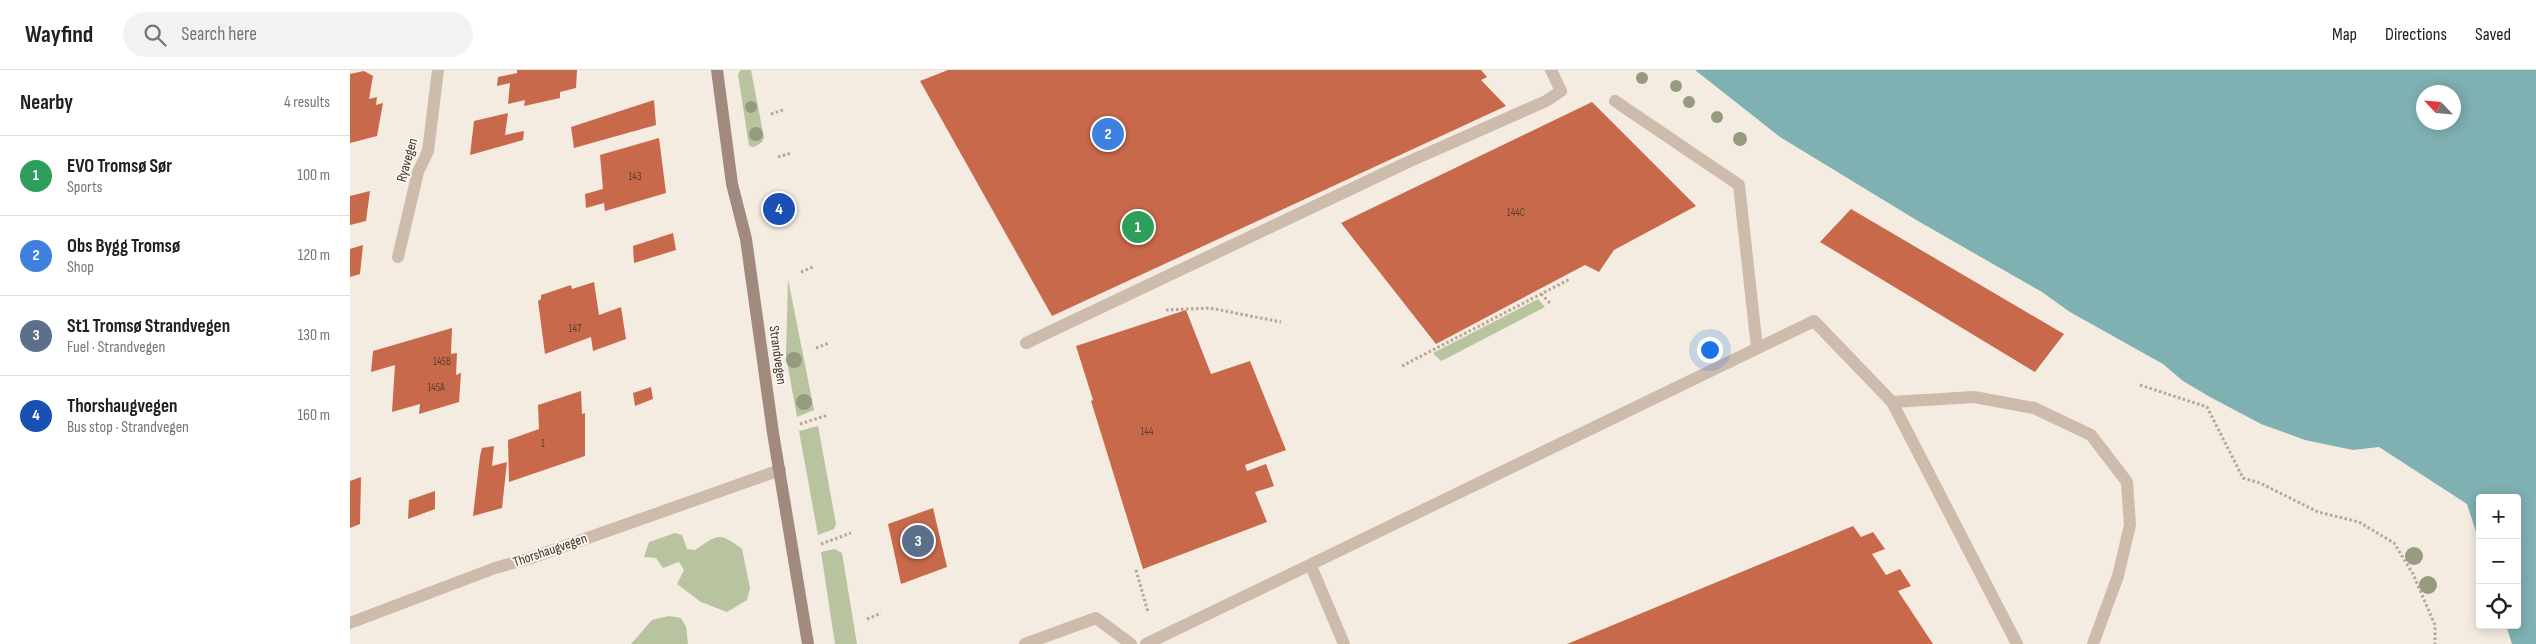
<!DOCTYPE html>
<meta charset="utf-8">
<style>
:root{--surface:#fff;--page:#f2f2f2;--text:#202124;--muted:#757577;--line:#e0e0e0;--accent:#1f5a5e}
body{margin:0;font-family:"Sofia Sans Condensed",sans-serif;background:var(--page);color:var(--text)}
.controls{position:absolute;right:15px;bottom:15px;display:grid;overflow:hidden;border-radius:5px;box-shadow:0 2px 12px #0003}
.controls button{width:45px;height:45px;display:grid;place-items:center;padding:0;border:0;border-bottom:1px solid var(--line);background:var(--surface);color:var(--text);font:25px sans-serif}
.compass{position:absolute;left:2066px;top:15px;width:45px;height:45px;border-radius:50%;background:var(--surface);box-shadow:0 2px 12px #0003;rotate:296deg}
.you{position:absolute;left:1359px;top:279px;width:18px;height:18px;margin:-12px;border:4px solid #fff;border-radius:50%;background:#1a73e8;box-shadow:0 0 0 8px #1a73e833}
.badge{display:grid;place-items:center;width:32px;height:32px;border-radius:50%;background:var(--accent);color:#fff;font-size:16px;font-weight:700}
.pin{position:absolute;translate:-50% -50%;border:2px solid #fff;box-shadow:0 1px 5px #0006}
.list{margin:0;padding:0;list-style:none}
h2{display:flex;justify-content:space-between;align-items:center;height:65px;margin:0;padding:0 20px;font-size:21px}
h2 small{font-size:16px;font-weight:400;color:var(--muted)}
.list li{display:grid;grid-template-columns:32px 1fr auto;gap:15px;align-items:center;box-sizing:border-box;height:80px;padding:0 20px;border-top:1px solid var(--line)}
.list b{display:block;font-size:19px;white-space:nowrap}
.list p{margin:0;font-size:16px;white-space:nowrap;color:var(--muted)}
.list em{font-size:16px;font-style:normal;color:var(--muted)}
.icon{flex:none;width:28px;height:28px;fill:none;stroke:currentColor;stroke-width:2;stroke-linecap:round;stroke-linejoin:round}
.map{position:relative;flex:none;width:2186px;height:574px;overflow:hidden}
header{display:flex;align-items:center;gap:30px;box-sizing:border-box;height:70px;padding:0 25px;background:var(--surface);border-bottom:1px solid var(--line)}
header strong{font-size:24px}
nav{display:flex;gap:28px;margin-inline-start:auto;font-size:18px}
.search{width:350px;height:45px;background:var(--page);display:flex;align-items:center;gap:12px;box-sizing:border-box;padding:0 18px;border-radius:28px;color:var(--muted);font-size:19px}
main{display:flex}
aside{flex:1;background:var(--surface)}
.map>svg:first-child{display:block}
</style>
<header>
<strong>Wayfind</strong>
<div class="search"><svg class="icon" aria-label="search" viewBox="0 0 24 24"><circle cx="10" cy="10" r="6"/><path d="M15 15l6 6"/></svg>Search here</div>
<nav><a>Map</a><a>Directions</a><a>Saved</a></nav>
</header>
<main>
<aside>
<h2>Nearby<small>4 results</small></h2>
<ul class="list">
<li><span class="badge" style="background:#2e9e5b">1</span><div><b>EVO Tromsø Sør</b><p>Sports</p></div><em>100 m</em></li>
<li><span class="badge" style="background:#3f7fe0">2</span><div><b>Obs Bygg Tromsø</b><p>Shop</p></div><em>120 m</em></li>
<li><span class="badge" style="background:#5c6f8a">3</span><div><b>St1 Tromsø Strandvegen</b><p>Fuel · Strandvegen</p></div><em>130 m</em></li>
<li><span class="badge" style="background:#1a4fb4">4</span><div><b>Thorshaugvegen</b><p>Bus stop · Strandvegen</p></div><em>160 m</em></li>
</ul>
</aside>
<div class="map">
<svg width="2186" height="574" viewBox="0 0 2186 574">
<rect width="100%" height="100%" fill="#f4ebe1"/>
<!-- green -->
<g fill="#b8c4a0">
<polygon points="391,0 401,0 414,68 412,72 404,77 399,76 388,4"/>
<polygon points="438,209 464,340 447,347 436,286"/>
<polygon points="1188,229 1195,237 1105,284 1091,291 1083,283"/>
<polygon points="468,356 486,454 484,459 468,465 449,361"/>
<path d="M325,463L332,465L337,479L345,480C369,464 369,462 392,479L400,518L397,530L377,542L351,532L327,514L334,500L329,492L313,498L306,488L294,487L299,472Z"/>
<polygon points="485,479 492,483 507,574 485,574 471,482"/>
<polygon points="319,546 331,548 336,557 338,574 281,574 302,550"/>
</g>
<!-- water -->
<path fill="#7fb0b2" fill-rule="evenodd" d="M1345,0H2186V574H2162L2156,555H2167V428H2130V474L2117,434L2029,377L2003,380L1955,370L1911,354L1860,327L1833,311L1813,294L1720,242L1692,222L1568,151L1430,67ZM2074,22H2104V52H2074Z"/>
<!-- building -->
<g fill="#c8694b">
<polygon points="167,0 227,0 226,18 210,22 210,28 174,36 175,30 158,34 160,13 147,16 148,7 167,3"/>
<polygon points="598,0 1131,0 1137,7 1131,10 1156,36 702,246 570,11"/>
<polygon points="14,1 23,6 19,29 27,27 26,35 33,33 27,66 0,73 0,4"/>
<polygon points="304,30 306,55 224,78 221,57"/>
<polygon points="1242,32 1346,136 1264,180 1249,202 1235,195 1086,274 991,153"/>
<polygon points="158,43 155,65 174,61 173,70 120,85 124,51"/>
<polygon points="309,68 316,123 255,141 254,133 236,138 235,124 253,119 250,85"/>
<polygon points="20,121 16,151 0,155 0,126"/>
<polygon points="1501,139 1714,264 1685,302 1470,172"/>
<polygon points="323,163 326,180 284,193 283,176"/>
<polygon points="13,175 10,204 0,207 0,179"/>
<polygon points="244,212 249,245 271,237 276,269 243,281 241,267 195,284 188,231 191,229 191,225 221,215 222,219"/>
<polygon points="836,240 861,304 900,291 936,380 895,395 897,401 916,394 924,416 905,422 917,452 793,499 741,331 743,330 726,276"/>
<polygon points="102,258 101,284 107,283 106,305 111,303 109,332 69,344 70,334 42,342 45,295 21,302 23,281"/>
<polygon points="301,317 303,329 285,336 283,323"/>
<polygon points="231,321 232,344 235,343 235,386 159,412 158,370 189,359 188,335"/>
<polygon points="144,376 142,396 157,392 152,438 123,446 130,386 132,378"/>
<polygon points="11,407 10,454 0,458 0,411"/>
<polygon points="85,421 85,439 58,449 59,430"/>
<polygon points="583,438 597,497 551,514 538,454"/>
<polygon points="1503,456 1511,467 1523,462 1535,479 1522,484 1536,505 1550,499 1561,516 1548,521 1583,574 1217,574"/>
</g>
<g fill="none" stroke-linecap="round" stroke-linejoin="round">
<!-- path -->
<g stroke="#b9a596" stroke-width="3" stroke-dasharray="2.5 2.5" stroke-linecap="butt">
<polyline points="421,44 433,40"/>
<polyline points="428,87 441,83"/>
<polyline points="451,202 463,197"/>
<polyline points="1191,224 1201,234"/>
<polyline points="816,240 860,238 931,252"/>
<polyline points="466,278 479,273"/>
<polyline points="1052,296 1220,209"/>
<polyline points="1790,315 1857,337 1893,408 1910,413 1968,442 2009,452 2044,473 2063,504 2085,555 2085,574"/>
<polyline points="450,354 478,345"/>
<polyline points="471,474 501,463"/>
<polyline points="786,500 798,542"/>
<polyline points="517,549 531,543"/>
</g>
<!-- lane -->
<g stroke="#cdbbac" stroke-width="12">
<polyline points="1265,31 1389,115 1407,278"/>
<polyline points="676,273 1058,92 1196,31 1211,21 1201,0"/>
<polyline points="1542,332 1624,327 1684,338 1741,365 1777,412 1780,455 1768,506 1743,574"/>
<polyline points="961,496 994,574"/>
<polyline points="675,574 746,548 781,574"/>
<polyline points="796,574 1464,251 1542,332 1667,574"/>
</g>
<!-- street -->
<g stroke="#cdbbac" stroke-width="12">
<polyline points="48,187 68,102 78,81 88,0"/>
<polyline points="0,553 145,498 181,488 430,400"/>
</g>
<!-- secondary -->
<polyline stroke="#a18a7d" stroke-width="12" points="367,0 382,114 396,169 423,363 458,574"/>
</g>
<!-- trees -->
<g fill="#969b7f">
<circle cx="1292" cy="8" r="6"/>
<circle cx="1326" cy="16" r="6"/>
<circle cx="1339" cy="32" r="6"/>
<circle cx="401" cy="37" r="6"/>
<circle cx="1367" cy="47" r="6"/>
<circle cx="406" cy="64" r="7"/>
<circle cx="1390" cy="69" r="7"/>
<circle cx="444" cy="290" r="8"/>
<circle cx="454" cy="332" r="8"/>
<circle cx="2064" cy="486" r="9"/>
<circle cx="2078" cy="515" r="9"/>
</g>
<g text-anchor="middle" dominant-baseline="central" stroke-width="4" stroke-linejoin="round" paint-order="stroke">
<!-- number labels -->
<g font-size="11" fill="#5e3e33">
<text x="285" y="106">143</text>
<text x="1166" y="142">144C</text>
<text x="225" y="258">147</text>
<text x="92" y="291">145B</text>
<text x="86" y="317">145A</text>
<text x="797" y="361">144</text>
<text x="193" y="373">1</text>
</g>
<!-- street labels -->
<g font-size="14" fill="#3b302b" stroke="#fbf5ee">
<text transform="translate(57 90) rotate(-74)">Ryavegen</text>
<text transform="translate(428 285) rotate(82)">Strandvegen</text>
<text transform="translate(200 480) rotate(-19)">Thorshaugvegen</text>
</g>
</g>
</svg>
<div class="controls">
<button>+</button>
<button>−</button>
<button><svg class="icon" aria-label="locate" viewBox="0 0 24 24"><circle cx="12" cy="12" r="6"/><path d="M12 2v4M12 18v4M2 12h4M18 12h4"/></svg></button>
</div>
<svg class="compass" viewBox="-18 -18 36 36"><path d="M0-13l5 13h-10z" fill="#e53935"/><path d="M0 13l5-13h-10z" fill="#757577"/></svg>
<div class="you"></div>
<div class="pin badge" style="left:788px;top:157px;background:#2e9e5b">1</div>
<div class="pin badge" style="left:758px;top:64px;background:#3f7fe0">2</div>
<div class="pin badge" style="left:568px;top:471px;background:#5c6f8a">3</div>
<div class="pin badge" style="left:429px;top:139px;background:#1a4fb4">4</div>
</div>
</main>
